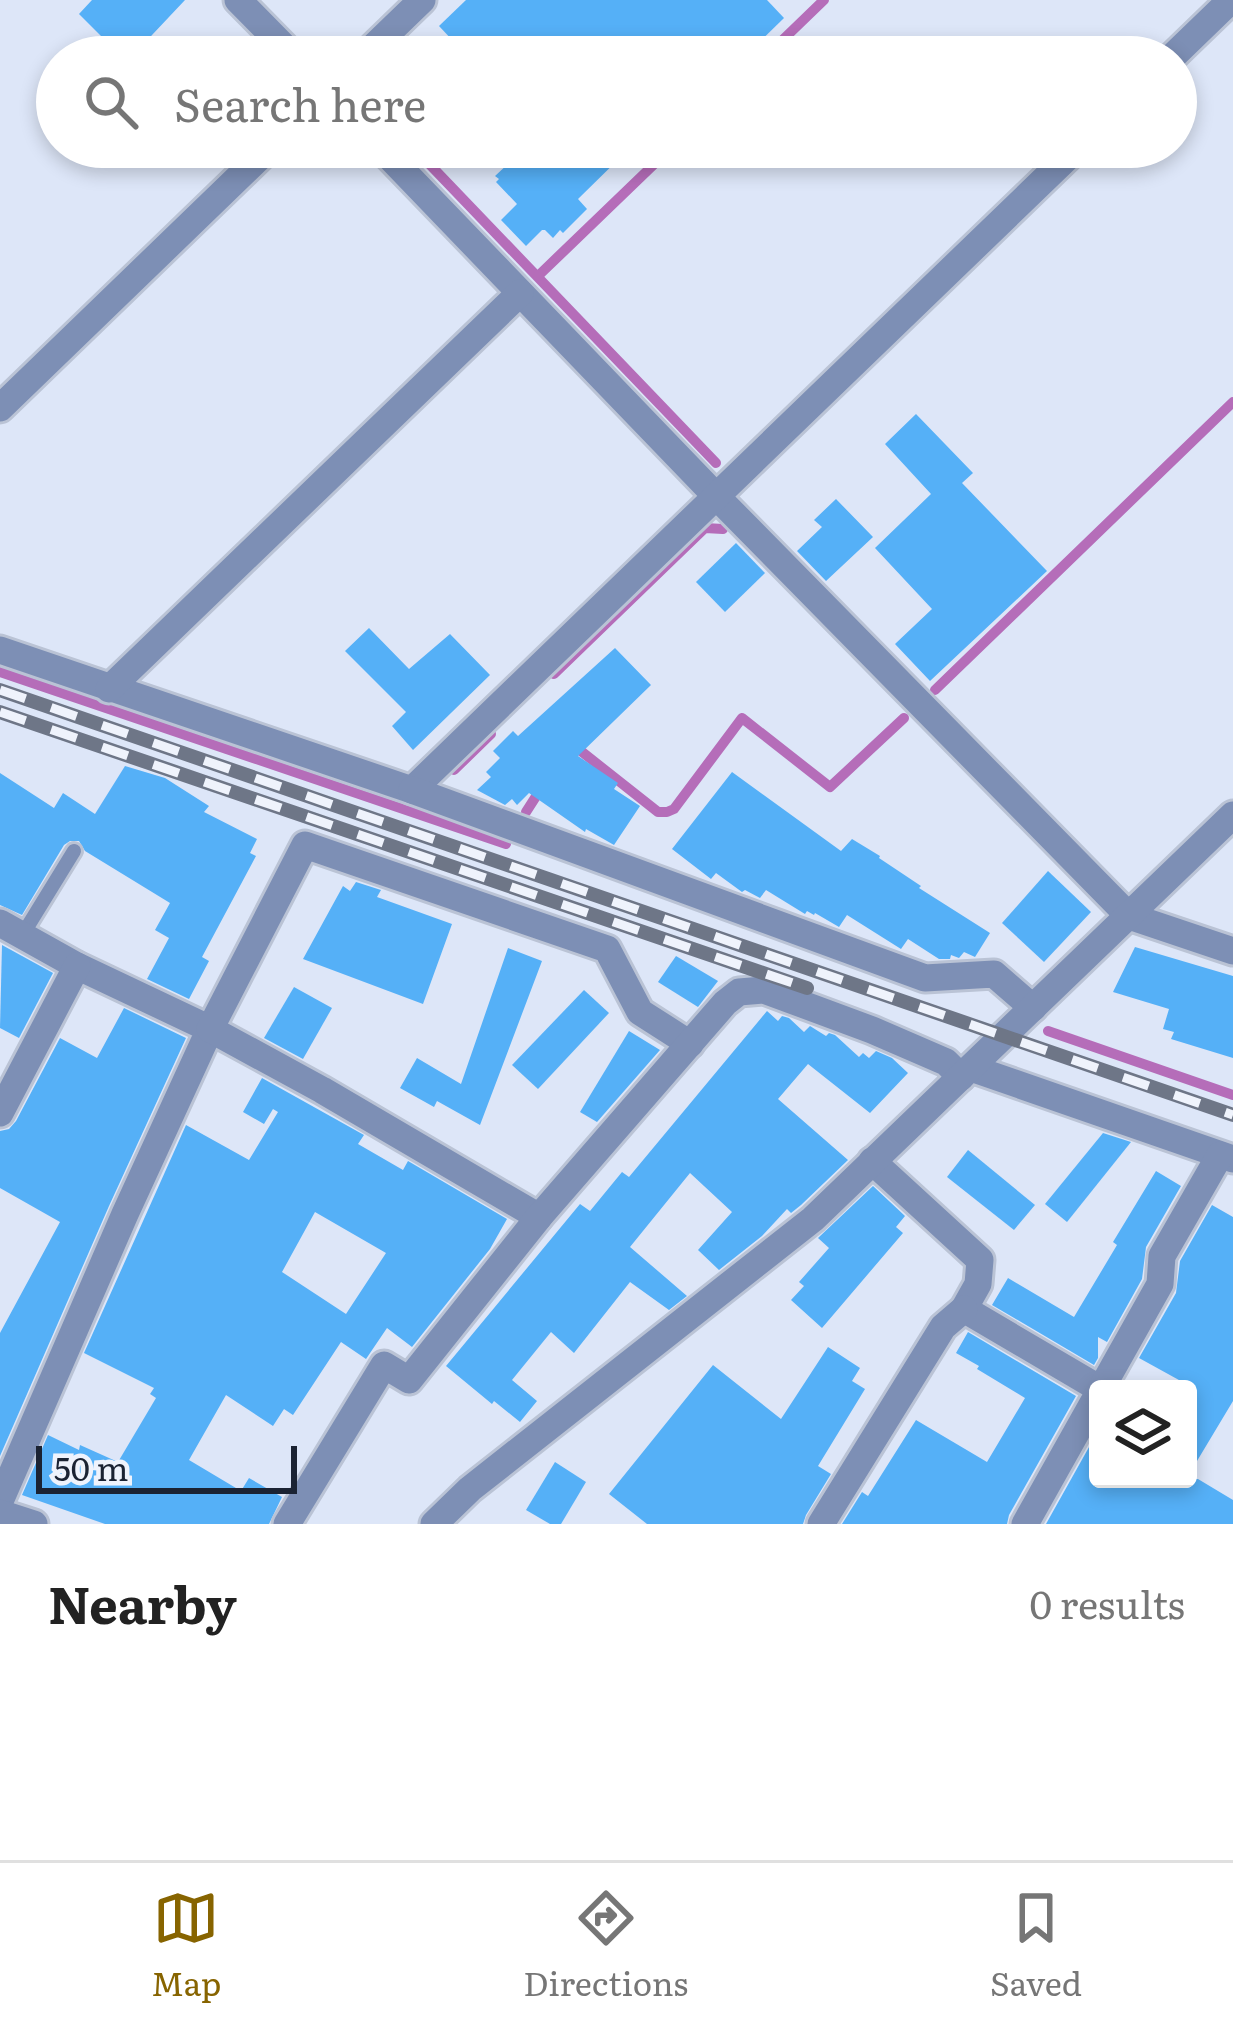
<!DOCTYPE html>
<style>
:root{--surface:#fff;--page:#f6f6f6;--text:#222;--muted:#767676;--line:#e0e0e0;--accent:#876400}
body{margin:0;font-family:Literata,serif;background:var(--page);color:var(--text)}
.controls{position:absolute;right:36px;bottom:36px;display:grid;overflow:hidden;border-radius:12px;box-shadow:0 6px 18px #0003}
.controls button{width:108px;height:108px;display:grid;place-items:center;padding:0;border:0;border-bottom:3px solid var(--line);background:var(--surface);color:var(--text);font:60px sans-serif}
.scale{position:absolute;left:36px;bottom:30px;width:261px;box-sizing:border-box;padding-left:12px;border:6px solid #1b2333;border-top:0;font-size:33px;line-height:42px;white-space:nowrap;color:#1b2333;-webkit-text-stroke:9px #eff3fc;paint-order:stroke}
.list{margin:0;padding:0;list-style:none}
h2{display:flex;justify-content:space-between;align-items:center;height:156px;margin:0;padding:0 48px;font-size:51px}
h2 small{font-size:39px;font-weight:400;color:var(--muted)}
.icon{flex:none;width:66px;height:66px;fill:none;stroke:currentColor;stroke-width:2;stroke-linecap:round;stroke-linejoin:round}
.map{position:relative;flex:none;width:1233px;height:1524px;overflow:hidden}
.search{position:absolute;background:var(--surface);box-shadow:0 6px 18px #0003;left:36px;right:36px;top:36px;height:132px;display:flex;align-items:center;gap:30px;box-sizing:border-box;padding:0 42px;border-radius:66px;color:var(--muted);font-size:45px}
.sheet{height:336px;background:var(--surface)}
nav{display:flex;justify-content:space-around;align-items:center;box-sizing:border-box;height:168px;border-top:3px solid var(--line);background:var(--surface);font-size:33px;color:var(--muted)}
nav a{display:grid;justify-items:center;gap:6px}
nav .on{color:var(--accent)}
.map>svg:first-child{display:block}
</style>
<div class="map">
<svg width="1233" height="1524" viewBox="0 0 1233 1524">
<rect width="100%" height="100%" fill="#dde6f8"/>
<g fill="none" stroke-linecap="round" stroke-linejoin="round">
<!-- stream -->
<g stroke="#b56db9" stroke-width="10">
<polyline points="765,57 824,0"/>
<polyline points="413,147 716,463"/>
<polyline points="538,276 672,147"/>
<polyline points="0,672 506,844"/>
<polyline points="554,674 705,528 723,529"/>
<polyline points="935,690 1233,402"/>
<polyline points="572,744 658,812 667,812 674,809 742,718 830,787 904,718"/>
<polyline points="454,770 491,734"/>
<polyline points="526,812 542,787"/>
<polyline points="1048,1031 1233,1095"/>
</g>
</g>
<!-- building -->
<g fill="#55b0f7" fill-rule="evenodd">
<polygon points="92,0 185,0 136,52 130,46 121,56 79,14"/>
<polygon points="466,0 767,0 784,18 744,57 468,57 439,26"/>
<polygon points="531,147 631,147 578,199 587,209 563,233 560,230 553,238 545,230 542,230 526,246 501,220 517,204 496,182 499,179 495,176 522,151 525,154"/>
<polygon points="916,414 973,473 962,483 1047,571 930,681 895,644 932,609 875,548 931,494 885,444"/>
<polygon points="836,499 873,537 826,581 797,551 822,527 814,520"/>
<polygon points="736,543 765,573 725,612 696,582"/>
<polygon points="369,628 409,669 450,634 490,675 413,750 392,726 406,712 345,651"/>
<polygon points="615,648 651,685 578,756 618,783 614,789 640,806 614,845 586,829 585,832 529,793 517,805 512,799 505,805 477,790 491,777 486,772 500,758 493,751 513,731 518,736"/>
<polygon points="125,766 165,778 209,806 204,812 257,839 250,853 256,856 202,957 209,961 189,999 147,979 169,938 155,930 170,903 85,851 79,841 70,841 64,845 22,915 0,905 0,773 54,808 63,793 95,814"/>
<polygon points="732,772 841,851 852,839 880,856 879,858 921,886 919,888 990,933 975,957 964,952 959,958 951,955 950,959 939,959 908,939 901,949 847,915 839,927 815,913 814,915 807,911 805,914 766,890 760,898 745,890 742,892 716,873 711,879 672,849"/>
<polygon points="1048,871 1091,912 1044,962 1002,923"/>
<polygon points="356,882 381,890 377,897 452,924 423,1004 303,959 343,886 350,891"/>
<polygon points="2,945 53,973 19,1038 0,1028"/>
<polygon points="1135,947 1233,976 1233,1058 1171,1039 1174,1032 1163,1029 1169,1009 1113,992"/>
<polygon points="508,948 542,961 480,1125 437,1101 434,1107 400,1088 417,1058 461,1084"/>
<polygon points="676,956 718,981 698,1007 658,982"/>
<polygon points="294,987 332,1008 303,1059 264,1038"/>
<polygon points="584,990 609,1013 538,1089 512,1065"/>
<polygon points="124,1008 186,1038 109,1206 0,1456 0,1333 60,1222 0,1188 0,1131 9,1129 16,1121 60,1038 97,1058"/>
<polygon points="767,1011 778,1021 782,1016 789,1018 804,1032 810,1026 826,1036 829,1033 835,1035 859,1057 863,1053 869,1058 876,1051 892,1058 908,1073 870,1113 808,1064 778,1099 848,1160 801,1205 791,1213 787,1209 762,1236 719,1270 698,1250 732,1212 690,1173 630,1247 687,1296 669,1310 630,1282 574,1353 551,1332 512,1380 537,1401 520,1422 494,1401 492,1404 446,1366 580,1204 590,1211 622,1172 629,1177"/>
<polygon points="629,1031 660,1050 597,1122 580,1112"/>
<path d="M262,1078L364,1135L358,1144L403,1170L408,1161L507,1219L490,1249L412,1347L387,1328L366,1359L341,1342L293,1415L284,1409L273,1426L226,1395L189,1460L241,1491L249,1478L282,1497L269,1524H105L22,1495L48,1435L79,1450L80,1445L118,1462L156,1398L150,1394L154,1388L84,1353L186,1125L249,1160L278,1112L273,1109L264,1124L243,1112ZM315,1212L386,1253L346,1314L282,1272Z"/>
<polygon points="1103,1133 1131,1142 1067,1222 1045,1204"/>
<polygon points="968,1150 1035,1205 1014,1230 947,1177"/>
<polygon points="1156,1171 1181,1186 1146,1247 1142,1279 1107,1342 1098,1337 1098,1358 1094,1365 992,1305 1008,1278 1074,1317 1117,1245 1113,1242"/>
<polygon points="873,1186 905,1216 896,1227 903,1233 822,1328 791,1300 804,1286 799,1282 829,1248 818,1238"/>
<polygon points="1212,1205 1233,1217 1233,1401 1188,1476 1188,1385 1139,1358 1176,1293 1180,1261"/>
<polygon points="968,1332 1076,1396 1009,1515 1007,1524 842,1524 862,1492 868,1496 916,1420 987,1462 1025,1398 977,1369 979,1366 956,1353"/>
<polygon points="828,1347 860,1368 852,1381 865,1389 818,1466 831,1474 806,1515 803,1524 647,1524 609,1494 713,1365 781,1419"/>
<polygon points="1098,1431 1098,1479 1198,1479 1233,1500 1233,1524 1046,1524"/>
<polygon points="555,1462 586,1482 561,1524 550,1524 526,1510"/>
</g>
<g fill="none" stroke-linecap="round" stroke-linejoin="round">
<!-- lane casing -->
<g stroke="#bac3d5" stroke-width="20">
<polyline id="lane" points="23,934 74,851"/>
</g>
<!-- street casing -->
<g stroke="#bac3d5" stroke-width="33">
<g id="street">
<polyline points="238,0 294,57"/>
<polyline points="363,57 422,0"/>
<polyline points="1172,57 1231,0"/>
<polyline points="380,147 716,496 1129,916 1233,951"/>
<polyline points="0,408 270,147"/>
<polyline points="0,650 412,790 1078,147"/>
<polyline points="109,689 520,293"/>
<polyline points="412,790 925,978 994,974 1033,1008"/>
<polyline points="0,923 77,966 210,1029 125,1214 0,1501"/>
<polyline points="971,1068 1233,1159"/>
<polyline points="0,1113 77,966"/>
<polyline points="872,1161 980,1260 978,1284 964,1309 1100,1389"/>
<polyline points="539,1217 322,1090 210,1029 305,845 607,949 640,1012 690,1044"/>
<polyline points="1101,1389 1160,1284 1162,1256 1220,1155"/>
<polyline points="0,1513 34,1524"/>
<polyline points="287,1524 384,1365 409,1380 539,1217 725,1003 739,992 764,990 872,1030 946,1062 961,1077"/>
<polyline points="434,1524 470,1489 813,1219 1233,815"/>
<polyline points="821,1524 943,1327 964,1309"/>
<polyline points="1025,1524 1098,1394"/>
</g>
</g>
<!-- lane -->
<use href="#lane" stroke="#7d8fb5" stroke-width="14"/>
<!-- street -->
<use href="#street" stroke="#7d8fb5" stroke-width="27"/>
<!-- rail casing -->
<g stroke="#6e7687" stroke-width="14">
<g id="rail">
<polyline points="0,690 1233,1115"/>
<polyline points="0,712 807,988"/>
</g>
</g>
<!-- rail -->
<use href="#rail" stroke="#eff3fc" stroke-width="9" stroke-dasharray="27" stroke-linecap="butt"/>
</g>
</svg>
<div class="controls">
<button><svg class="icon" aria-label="layers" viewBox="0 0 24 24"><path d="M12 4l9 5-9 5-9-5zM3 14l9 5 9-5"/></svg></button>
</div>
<div class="scale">50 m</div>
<div class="search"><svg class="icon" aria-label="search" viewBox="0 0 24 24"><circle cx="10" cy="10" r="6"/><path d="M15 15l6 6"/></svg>Search here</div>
</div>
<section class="sheet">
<h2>Nearby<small>0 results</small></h2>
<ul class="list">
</ul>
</section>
<nav>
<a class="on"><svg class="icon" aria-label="map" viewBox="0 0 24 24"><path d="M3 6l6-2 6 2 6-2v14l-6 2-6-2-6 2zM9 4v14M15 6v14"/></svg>Map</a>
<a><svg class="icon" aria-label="directions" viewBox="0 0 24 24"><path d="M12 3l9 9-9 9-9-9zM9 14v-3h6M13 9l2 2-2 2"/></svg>Directions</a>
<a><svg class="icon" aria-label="saved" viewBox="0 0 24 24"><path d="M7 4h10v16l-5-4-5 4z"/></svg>Saved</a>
</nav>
